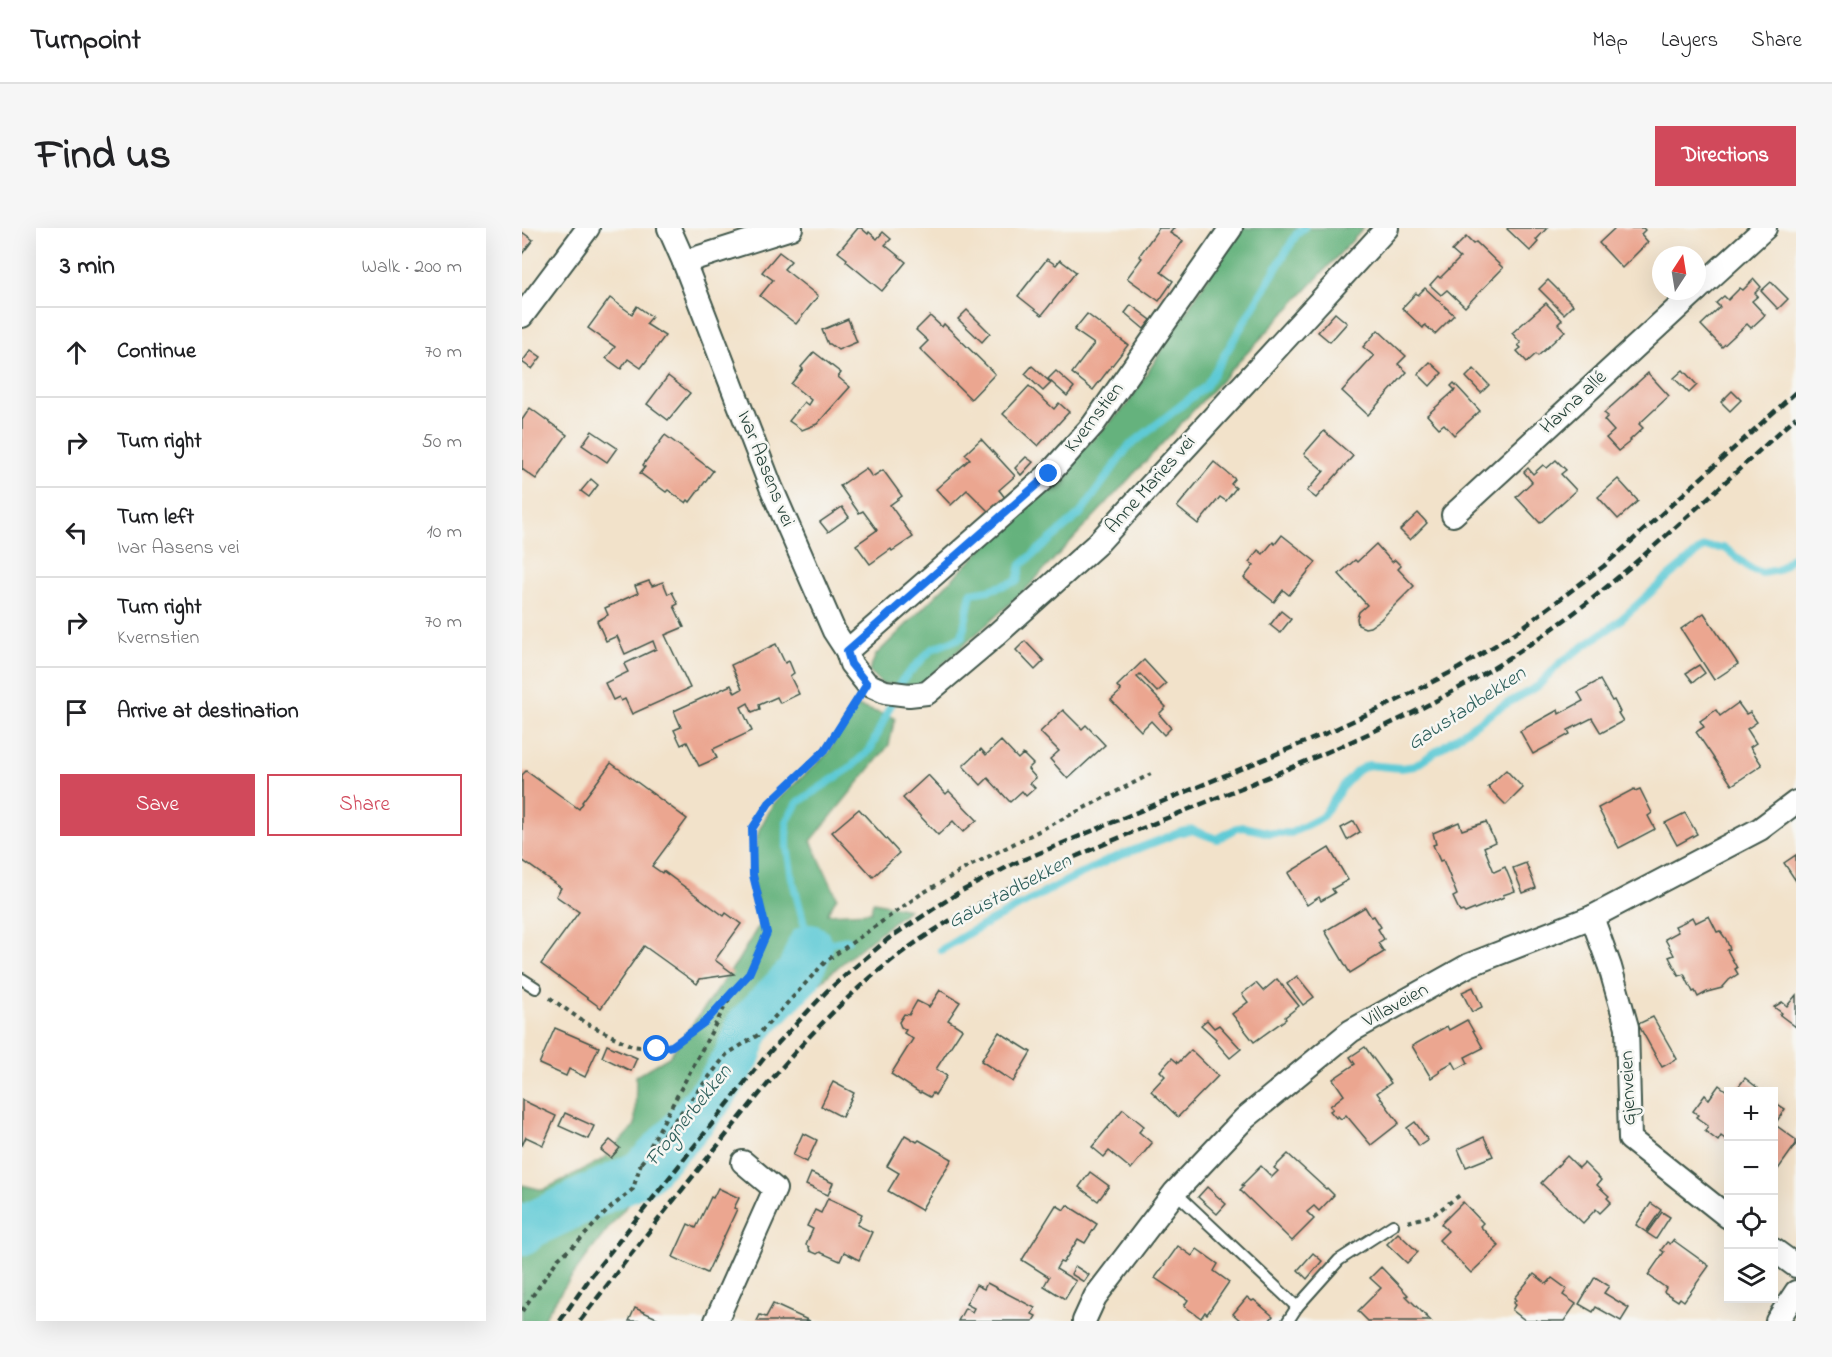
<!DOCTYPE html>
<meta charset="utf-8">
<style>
:root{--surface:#fff;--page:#f6f6f6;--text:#202124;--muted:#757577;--line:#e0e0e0;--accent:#d1495b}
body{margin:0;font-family:"Indie Flower",sans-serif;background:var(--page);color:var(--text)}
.controls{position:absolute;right:18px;bottom:18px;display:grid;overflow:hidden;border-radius:0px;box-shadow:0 6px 24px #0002}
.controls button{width:54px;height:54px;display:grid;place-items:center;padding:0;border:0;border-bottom:2px solid var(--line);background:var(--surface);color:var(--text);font:30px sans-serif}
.compass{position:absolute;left:1130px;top:18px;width:54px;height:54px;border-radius:50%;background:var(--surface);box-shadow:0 6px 24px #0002;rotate:12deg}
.stop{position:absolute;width:18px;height:18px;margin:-14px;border:4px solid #1a73e8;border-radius:50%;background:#fff}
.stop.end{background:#1a73e8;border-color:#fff;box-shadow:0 2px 6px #0008}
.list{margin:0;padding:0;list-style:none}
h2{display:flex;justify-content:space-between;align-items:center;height:78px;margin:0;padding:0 24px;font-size:26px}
h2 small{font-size:20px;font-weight:400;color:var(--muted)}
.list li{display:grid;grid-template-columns:39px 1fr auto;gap:18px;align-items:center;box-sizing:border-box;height:90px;padding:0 24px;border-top:2px solid var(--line)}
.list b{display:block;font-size:22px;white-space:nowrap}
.list p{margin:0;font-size:20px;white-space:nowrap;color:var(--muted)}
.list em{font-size:20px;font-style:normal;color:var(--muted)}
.actions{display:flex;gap:12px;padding:18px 24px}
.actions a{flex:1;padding:14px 0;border:2px solid var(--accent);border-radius:0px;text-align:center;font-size:21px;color:var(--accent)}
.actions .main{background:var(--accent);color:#fff}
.icon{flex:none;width:33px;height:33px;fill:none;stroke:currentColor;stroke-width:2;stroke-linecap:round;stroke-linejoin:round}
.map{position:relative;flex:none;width:1274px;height:1093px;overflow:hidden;border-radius:0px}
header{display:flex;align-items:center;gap:36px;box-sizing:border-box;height:84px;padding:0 30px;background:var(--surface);border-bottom:2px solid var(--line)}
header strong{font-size:28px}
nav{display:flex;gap:33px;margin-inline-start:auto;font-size:21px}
.intro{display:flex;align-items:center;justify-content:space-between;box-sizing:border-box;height:144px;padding:0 36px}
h1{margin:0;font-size:42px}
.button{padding:15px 27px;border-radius:0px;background:var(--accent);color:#fff;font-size:21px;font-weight:700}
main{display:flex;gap:36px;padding:0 36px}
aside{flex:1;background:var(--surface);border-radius:0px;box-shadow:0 6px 24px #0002}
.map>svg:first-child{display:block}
</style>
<header>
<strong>Turnpoint</strong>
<nav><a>Map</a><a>Layers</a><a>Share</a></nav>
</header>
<div class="intro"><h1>Find us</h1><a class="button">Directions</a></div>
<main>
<aside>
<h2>3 min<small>Walk · 200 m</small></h2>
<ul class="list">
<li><svg class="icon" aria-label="ahead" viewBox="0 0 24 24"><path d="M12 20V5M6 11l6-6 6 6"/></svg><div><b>Continue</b></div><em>70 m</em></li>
<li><svg class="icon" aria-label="right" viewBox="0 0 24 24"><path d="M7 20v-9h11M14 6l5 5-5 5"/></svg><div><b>Turn right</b></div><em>50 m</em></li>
<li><svg class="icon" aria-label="left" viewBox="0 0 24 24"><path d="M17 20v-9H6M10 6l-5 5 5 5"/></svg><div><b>Turn left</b><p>Ivar Aasens vei</p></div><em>10 m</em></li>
<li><svg class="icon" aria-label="right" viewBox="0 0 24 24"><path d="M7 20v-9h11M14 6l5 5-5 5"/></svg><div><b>Turn right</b><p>Kvernstien</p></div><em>70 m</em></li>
<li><svg class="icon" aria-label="arrive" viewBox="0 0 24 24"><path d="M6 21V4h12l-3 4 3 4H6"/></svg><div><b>Arrive at destination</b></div></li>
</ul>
<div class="actions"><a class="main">Save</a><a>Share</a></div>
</aside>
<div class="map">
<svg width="1274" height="1093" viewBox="0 0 1274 1093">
<rect width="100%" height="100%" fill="#f6f6f2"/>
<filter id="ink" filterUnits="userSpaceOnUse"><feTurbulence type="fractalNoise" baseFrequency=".0167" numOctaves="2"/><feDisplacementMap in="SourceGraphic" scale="12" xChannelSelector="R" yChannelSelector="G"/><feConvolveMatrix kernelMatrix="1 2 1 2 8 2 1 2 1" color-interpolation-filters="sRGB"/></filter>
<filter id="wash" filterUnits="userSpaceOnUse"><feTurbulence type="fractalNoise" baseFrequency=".008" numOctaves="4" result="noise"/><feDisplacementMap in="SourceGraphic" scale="24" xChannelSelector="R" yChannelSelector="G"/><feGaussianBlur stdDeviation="1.35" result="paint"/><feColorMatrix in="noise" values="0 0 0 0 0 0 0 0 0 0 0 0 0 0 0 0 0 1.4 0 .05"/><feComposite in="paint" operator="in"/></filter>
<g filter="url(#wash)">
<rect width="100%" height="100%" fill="#f2e2ca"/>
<!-- forest -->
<g fill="#65b27d" stroke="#427858" stroke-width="1.5">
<polygon points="717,0 842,0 505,360 397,458 360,456 347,443 354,427 605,177"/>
<path d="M332,477L373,490L367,517L289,613L315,669L305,686L349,684L351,674L387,681C349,712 308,743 273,778C229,821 193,873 153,920C106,976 58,1032 20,1093H0V957L21,962L82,931L113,897L114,848L147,829L215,734L239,694L228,643L237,602L251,576L306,525Z"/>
</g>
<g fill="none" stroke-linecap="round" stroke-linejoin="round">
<!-- stream -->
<g stroke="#5ecad6" stroke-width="8">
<polyline points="326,712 288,719 270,650 265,619 265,593 275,575 328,540 348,522 380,452 410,421 440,409 449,365 467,362 495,353 499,337 558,286 606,219 684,158 774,7 782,0"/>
<polyline points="419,722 450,703 546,652 589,631 659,604 670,602 695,611 715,600 722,599 748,605 769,605 800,589 822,557 835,543 846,537 879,540 893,538 977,480 1016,458 1039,434 1095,395 1147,348 1182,319 1203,320 1229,341 1240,345 1256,342 1274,326"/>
</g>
<!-- river -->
<polyline stroke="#5ecad6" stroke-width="46" points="0,1005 3,1000 121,944 158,906 192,865 215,829 226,799 277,746 288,719"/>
</g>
<g id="blocks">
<!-- building -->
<g fill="#eba690">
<polygon points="336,0 339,0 346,6 347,4 355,11 361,4 369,11 363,17 384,34 360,63 324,33 325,31 316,24"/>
<polygon points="637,0 652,0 648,5 661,13 639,44 651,53 637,73 605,50 620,30 617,28"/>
<polygon points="986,0 1025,0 1014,12 1016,14 1008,23 985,1"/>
<polygon points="1093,0 1121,0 1123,2 1119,6 1126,14 1100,40 1077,15"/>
<polygon points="0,4 11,12 0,26"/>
<polygon points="944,9 951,16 954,14 981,40 943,79 925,62 919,67 908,57 916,48 918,50 938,30 930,23"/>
<polygon points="257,24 269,33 262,41 296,68 274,96 238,68 251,52 240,44"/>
<polygon points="525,31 534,37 538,32 554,44 520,87 496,68"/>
<polygon points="1232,51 1239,59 1233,65 1236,68 1230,73 1243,87 1229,100 1225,96 1200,119 1179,97 1198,79 1194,75 1202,68 1206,72 1218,60 1221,62"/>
<polygon points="1026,52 1051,77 1042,86 1017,61"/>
<polygon points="1249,54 1266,71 1256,81 1239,63"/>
<polygon points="903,60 932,87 913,106 903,97 901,100 880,80 894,65 896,67"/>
<polygon points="88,70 110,86 115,78 130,89 124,96 143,108 119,140 106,131 99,141 84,130 93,119 66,100"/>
<polygon points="1024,75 1040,92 1036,96 1043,103 1016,128 1014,126 1005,134 995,123 999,120 996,117 999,115 990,105"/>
<polygon points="609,77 629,92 622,101 603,85"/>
<polygon points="445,82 468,105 460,114 436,91"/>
<polygon points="813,85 825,95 808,114 796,104"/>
<polygon points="565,86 606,117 571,162 550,145 572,116 552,102"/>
<polygon points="408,88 420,99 422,96 473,146 449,171 398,121 406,113 394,102"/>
<polygon points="326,91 335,114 316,122 308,116 306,116 300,102"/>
<polygon points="856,102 884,128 876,136 885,144 846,187 820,163 852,128 841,119"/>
<polygon points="9,122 19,129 10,141 0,134"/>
<polygon points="292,124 319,145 316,149 328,159 295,196 280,202 267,193 282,174 286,177 289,172 269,156 281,141 279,139"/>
<polygon points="908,134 920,145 908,158 896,146"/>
<polygon points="510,138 529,155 521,163 503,146"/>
<polygon points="952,141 967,157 959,165 944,149"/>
<polygon points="1161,142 1175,157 1167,165 1152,150"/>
<polygon points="534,143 552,159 545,168 526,151"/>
<polygon points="1126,145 1147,168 1117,196 1121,200 1108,212 1109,213 1096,223 1084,210 1092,203 1082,192 1086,188 1082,185"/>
<polygon points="146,148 168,165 146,192 125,176"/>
<polygon points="932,155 958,183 932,207 922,196 917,200 905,187 933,162 929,158"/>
<polygon points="507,158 532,181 537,175 547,184 516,218 481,186"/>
<polygon points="1210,163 1219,172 1208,183 1199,174"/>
<polygon points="8,180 45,207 14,251 0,241 0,192"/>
<polygon points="70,203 95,220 85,234 60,217"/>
<polygon points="802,203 831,228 794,270 785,263 802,243 782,226"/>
<polygon points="143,207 191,243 168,274 166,272 164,275 146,262 144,264 118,245 123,239 121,237"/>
<polygon points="459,211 493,248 477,262 484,271 469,286 445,262 429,277 414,261 448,231 443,226"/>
<polygon points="504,229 511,234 499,247 493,240"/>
<polygon points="1034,232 1044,242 1039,246 1054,262 1018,295 994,269 1010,254 1002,244 1006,240 1011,246 1021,237 1025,240"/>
<polygon points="692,234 713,251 709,256 714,260 704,273 698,269 676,296 655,279"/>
<polygon points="344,240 350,249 361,242 380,268 368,277 391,309 370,323 369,321 348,336 334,317 355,302 341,283 337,285 318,258"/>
<polygon points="69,251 76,257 67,269 59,263"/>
<polygon points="1096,251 1116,273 1096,291 1076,269"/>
<polygon points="320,279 327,289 306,304 298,294"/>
<polygon points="896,285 905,295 888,312 878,302"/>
<polygon points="760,307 794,334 767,367 761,362 752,374 722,350 732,337 727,334 736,322 741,326 751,314 753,316"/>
<polygon points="854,316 870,334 873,332 879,338 876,341 892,358 858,392 848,399 843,400 836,397 835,390 837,384 845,377 817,346 833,332 835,334"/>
<polygon points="127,353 130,358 141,354 146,366 150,364 156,376 152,378 162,399 143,407 168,460 110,486 103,471 99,473 97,469 91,472 83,455 106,444 102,436 134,421 131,413 103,426 95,408 84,413 75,393 86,387 83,380 116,365 113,358"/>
<polygon points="759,383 769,391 758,405 748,397"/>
<polygon points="1182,385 1216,436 1192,452 1159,401"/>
<polygon points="503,413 522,433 513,442 494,422"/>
<polygon points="254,416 263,435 267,433 272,445 268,448 277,466 258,475 255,469 237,477 238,481 230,484 226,475 219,479 230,503 191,521 195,530 177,538 165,514 159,517 152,502 159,499 152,483 209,457 213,465 220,461 209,437"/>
<polygon points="622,432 644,456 635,464 618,446 615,449 644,479 637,486 649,500 642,507 629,493 619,503 589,472 599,463 595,458"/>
<polygon points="1177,437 1183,445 1171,454 1164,445"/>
<polygon points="1078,452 1090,473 1092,472 1098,484 1096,485 1101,493 1079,505 1070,490 1046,502 1048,506 1011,526 998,503 1036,482 1037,486 1061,473 1056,464"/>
<polygon points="1216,475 1224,486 1228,484 1235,494 1225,501 1234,515 1228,519 1240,537 1210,557 1174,504 1182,499 1178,493 1194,482 1198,488"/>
<polygon points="541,482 560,501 564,497 583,517 546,551 528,531 537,523 518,504"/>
<polygon points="479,513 496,531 501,526 511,536 506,541 514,550 508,555 513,560 504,568 500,563 488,574 466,550 459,557 441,538 459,521 464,527"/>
<polygon points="89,535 165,591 130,638 140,645 141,643 202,688 204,685 219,696 193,732 212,746 178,751 175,756 122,718 79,780 19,736 57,684 34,668 39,660 0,632 0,547 4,543 57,581 61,575 60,574"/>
<polygon points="984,542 1001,560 984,577 966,559"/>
<polygon points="406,547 424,566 427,563 455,592 441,604 431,593 416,607 381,570"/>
<polygon points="1112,561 1113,563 1118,561 1130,585 1126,588 1133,601 1097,620 1076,580"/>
<polygon points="337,581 377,625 351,649 310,604"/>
<polygon points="1163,585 1175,606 1155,617 1143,595"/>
<polygon points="832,593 838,604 825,612 819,600"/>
<polygon points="937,594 940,602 964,594 973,614 962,619 972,644 983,639 993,663 981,667 982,669 943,685 941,683 938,684 931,669 935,667 928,649 921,632 918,633 911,617 914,616 911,605"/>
<polygon points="807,620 826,652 810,661 813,665 799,673 797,669 785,677 766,645"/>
<polygon points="1274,627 1274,653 1262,635"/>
<polygon points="1004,635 1014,660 1001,665 991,640"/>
<polygon points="843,679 849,689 852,688 859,699 856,701 862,711 856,715 862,724 828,745 803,703"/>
<polygon points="1187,688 1195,704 1198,703 1204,711 1208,721 1205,722 1215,740 1213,741 1216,746 1207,752 1200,760 1185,764 1176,769 1173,763 1171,764 1162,746 1157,748 1147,729 1152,727 1143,711 1156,704 1153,698 1162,694 1170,689 1173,695"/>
<polygon points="775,748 792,769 781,777 765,756"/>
<polygon points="755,751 777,778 763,789 764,791 732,814 710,786 726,774 720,766 734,755 741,763"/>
<polygon points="951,759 960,779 950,784 940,764"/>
<polygon points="418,762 438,774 426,792 440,801 414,841 425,848 413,867 411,865 408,869 399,864 398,865 369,846 391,811 382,805 384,802 379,799 377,794 382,786 387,787 395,773 407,779"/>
<polygon points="1274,767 1274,799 1258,787 1260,785 1252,779 1260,774 1265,778"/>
<polygon points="1131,789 1155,831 1140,839 1116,796"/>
<polygon points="685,792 692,800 697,797 719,821 708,830 693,813 694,811 679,797"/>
<polygon points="945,792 961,820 943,829 946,835 935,841 931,834 917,842 918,844 909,850 890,818 925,798 927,802"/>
<polygon points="33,800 77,819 63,849 47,841 44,848 17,836"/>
<polygon points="477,804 509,824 491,854 459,833"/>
<polygon points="85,817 115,830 109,843 80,829"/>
<polygon points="843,819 869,855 855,865 877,895 849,917 824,887 819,891 816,888 814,890 808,883 811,881 808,878 822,867 811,851 833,836 828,829"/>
<polygon points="669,822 696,848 656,889 629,863 643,848 638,843 650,830 656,835"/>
<polygon points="1223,850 1241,864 1216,864 1214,862"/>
<polygon points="311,854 332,865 320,889 299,878"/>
<polygon points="1197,857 1206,864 1206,913 1199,908 1196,913 1183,903 1186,898 1174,889 1176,887 1171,883 1183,867 1187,871"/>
<polygon points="0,872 34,888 21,917 4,909 0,918"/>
<polygon points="1252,874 1263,881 1255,893 1252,890"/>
<polygon points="601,881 622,898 617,904 630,915 609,941 587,923 582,929 570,919"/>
<polygon points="43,885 72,898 66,911 37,898"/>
<polygon points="893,894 906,912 897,918 885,900"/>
<polygon points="1252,896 1274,912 1274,916 1252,947"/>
<polygon points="281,905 295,912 285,934 271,927"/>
<polygon points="383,907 395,914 397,912 430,931 399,982 366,963 377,945 365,938"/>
<polygon points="962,909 971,928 944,939 936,921"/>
<polygon points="88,912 98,920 89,930 79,922"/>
<polygon points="766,926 804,961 805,960 812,967 797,983 792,978 785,984 792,991 770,1013 718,962 722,958 720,957 739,938 750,949 756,943 752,940"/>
<polygon points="1045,928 1057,940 1062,935 1079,952 1075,957 1087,968 1085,970 1089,974 1078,985 1074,981 1061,995 1019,955"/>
<polygon points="568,944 587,958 576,973 557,959"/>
<polygon points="289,945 311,955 306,967 284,957"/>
<polygon points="685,959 704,976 695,986 676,969"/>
<polygon points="196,960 217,970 212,980 215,981 185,1045 151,1029 166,996 174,1000 189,969 191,970"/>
<polygon points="306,970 340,986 335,997 350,1004 337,1032 322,1024 318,1033 298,1024 295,1026 288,1023 287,1019 284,1017 291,1001 285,998 293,982 299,985"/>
<polygon points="941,974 961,995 958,998 977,1018 949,1045 917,1012 926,1003 919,996"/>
<polygon points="1129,975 1139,982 1124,1004 1114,997"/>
<polygon points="534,977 542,982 545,977 575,996 563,1015 556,1011 541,1035 538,1034 534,1041 554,1053 543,1071 522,1058 527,1049 500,1032"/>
<polygon points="1140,984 1148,989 1134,1011 1125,1005"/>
<polygon points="876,1005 896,1024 885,1035 865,1016"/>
<polygon points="1151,1012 1187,1038 1162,1073 1158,1070 1156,1073 1142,1064 1144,1060 1126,1047 1142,1024 1139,1022 1145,1014 1148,1016"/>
<polygon points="656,1018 670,1028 675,1021 696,1036 692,1043 707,1054 685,1086 683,1084 679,1090 662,1078 666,1072 633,1050"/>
<polygon points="791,1025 800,1033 785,1051 776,1042"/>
<polygon points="553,1038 567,1047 562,1054 549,1046"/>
<polygon points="859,1039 886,1067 884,1068 909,1093 846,1093 836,1083 859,1060 848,1050"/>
<polygon points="1012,1046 1025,1056 1030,1050 1045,1061 1041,1067 1054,1076 1042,1093 1016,1093 1014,1092 1013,1093 1004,1093 990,1082 993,1077 991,1075 994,1072 992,1070"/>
<polygon points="1073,1049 1087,1058 1082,1065 1107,1080 1099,1093 1074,1079 1071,1084 1057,1076"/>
<polygon points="465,1055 513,1080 510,1086 514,1088 511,1093 436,1093 443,1080 450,1084 452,1080 444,1076 454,1057 462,1061"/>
<polygon points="725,1069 730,1073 732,1072 751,1088 748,1092 749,1093 719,1093 711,1086"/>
<polygon points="251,1076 288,1093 235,1093 238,1087 244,1089"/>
<polygon points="113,1080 141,1093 107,1093"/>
</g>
</g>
</g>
<g filter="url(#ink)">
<use href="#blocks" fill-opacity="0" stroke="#3f564a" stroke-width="1.5"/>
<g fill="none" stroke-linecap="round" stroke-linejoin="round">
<!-- service casing -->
<g stroke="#3f564a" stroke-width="14">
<g id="service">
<polyline points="0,751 14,760"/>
<polyline points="653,964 775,1079 817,1032 871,997"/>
<polyline points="766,1093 775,1079"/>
</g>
</g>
<!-- minor casing -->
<g stroke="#3f564a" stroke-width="26">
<g id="minor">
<polyline points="147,0 162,34 249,259 312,403 325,423 329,436 345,456 363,464 387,467 405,465 475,406 575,316 865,0"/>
<polyline points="162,34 269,0"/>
<polyline points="1175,62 1243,0"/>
<polyline points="0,88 66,0"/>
<polyline points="931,287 1174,63"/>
<polyline points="325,423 527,246 571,197 709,0"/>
<polyline points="1070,689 1088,739 1105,799 1108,911 1206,989"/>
<polyline points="1252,1022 1274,1038"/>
<polyline points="194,1093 253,961 221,934"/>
<polyline points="562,1093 573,1069 653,964 722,891 829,803 947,737 1070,689 1238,601 1274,574"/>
<polyline points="1255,1093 1274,1064"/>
</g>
</g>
<!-- path -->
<g stroke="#3f564a" stroke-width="4" stroke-dasharray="4.5 4.5" stroke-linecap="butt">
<polyline points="28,770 62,794 110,818 135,821 149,818 183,794 227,746 245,705 231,647 230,601 247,575 303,522 333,475"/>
<polyline points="124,926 208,769"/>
<polyline points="119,935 205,826 236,807 304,733 399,666 446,639 629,546"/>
<polyline points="886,994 911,987 938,967"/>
<polyline points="0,1083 36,1031 56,1014 86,982 111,961 119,935"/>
</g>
<!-- service -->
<use href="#service" stroke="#fff" stroke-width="10"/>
<!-- minor -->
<use href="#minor" stroke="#fff" stroke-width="22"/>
<!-- rail -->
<g stroke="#1f3d34" stroke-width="4.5" stroke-dasharray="9 4.5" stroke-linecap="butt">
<polyline points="38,1093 70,1047 243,829 305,763 366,711 436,665 491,636 807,504 874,473 937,440 993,405 1082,338 1274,164"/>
<path d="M58,1093C103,1033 150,974 197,916C252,847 307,779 378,726C447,675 525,640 604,607C697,568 791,533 882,489C947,457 1009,419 1066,374C1138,316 1206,251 1274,189"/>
</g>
</g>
</g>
<g fill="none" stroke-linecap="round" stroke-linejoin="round" filter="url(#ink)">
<!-- route -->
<polyline stroke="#1a73e8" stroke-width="8" points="135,821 150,818 183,794 227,746 245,705 231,647 230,601 247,575 303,522 345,456 329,436 325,423 527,246"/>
</g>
<g text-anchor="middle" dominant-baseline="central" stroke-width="5" stroke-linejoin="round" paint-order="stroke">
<!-- street labels -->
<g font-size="20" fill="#1f3d34" stroke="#f6f6f2">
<text transform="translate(1052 175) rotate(-43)">Havna allé</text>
<text transform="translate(573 190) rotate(-52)">Kvernstien</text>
<text transform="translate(243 241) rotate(68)">Ivar Aasens vei</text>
<text transform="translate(629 257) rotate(-48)">Anne Maries vei</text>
<text transform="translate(874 778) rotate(-29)">Villaveien</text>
<text transform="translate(1107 860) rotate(-92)">Gjenveien</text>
</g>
<!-- water labels -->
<g font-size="21" font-style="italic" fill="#2f605c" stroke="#f6f6f2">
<text transform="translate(945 481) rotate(-33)">Gaustadbekken</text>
<text transform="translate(488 664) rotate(-28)">Gaustadbekken</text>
<text transform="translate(167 888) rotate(-51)">Frognerbekken</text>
</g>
</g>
</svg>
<div class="controls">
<button>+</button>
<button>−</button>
<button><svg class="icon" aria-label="locate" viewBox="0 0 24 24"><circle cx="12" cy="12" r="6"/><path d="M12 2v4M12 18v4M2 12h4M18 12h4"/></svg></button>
<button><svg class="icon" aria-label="layers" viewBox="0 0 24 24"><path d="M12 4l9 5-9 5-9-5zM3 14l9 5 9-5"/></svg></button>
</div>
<svg class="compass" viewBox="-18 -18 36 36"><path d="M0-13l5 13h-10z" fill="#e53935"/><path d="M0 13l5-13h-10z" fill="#757577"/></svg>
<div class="stop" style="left:135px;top:821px"></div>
<div class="stop end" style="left:527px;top:246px"></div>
</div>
</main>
